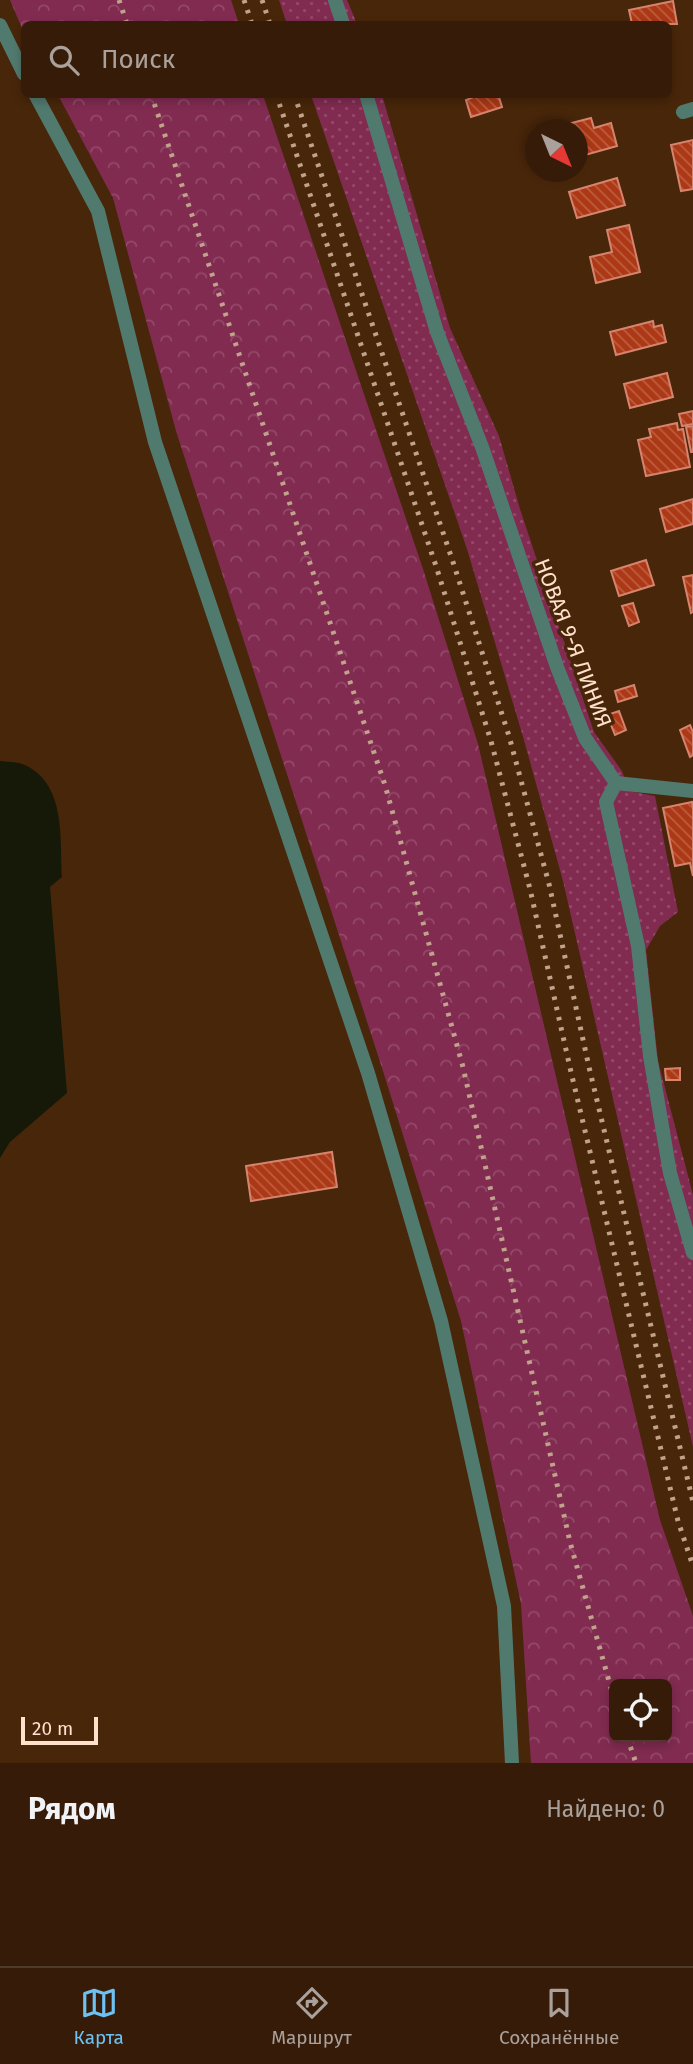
<!DOCTYPE html>
<html lang="ru">
<meta charset="utf-8">
<style>
:root{--surface:#361c08;--page:#412916;--text:#f1f3f6;--muted:#aaa19c;--line:#503a29;--accent:#6ec2f3}
body{margin:0;font-family:"Fira Sans",sans-serif;background:var(--page);color:var(--text)}
.controls{position:absolute;right:21px;bottom:21px;display:grid;overflow:hidden;border-radius:10px;box-shadow:0 4px 10px #0003}
.controls button{width:63px;height:63px;display:grid;place-items:center;padding:0;border:0;border-bottom:2px solid var(--line);background:var(--surface);color:var(--text);font:35px sans-serif}
.compass{position:absolute;left:525px;top:119px;width:63px;height:63px;border-radius:50%;background:var(--surface);box-shadow:0 4px 10px #0003;rotate:137deg}
.scale{position:absolute;left:21px;bottom:18px;width:77px;box-sizing:border-box;padding-left:7px;border:4px solid #ffe1cc;border-top:0;font-size:19px;line-height:24px;white-space:nowrap;color:#ffe1cc;-webkit-text-stroke:5px #48260a;paint-order:stroke}
.list{margin:0;padding:0;list-style:none}
h2{display:flex;justify-content:space-between;align-items:center;height:91px;margin:0;padding:0 28px;font-size:30px}
h2 small{font-size:23px;font-weight:400;color:var(--muted)}
.icon{flex:none;width:38px;height:38px;fill:none;stroke:currentColor;stroke-width:2;stroke-linecap:round;stroke-linejoin:round}
.map{position:relative;flex:none;width:693px;height:1763px;overflow:hidden}
.search{position:absolute;background:var(--surface);box-shadow:0 4px 10px #0003;left:21px;right:21px;top:21px;height:77px;display:flex;align-items:center;gap:18px;box-sizing:border-box;padding:0 24px;border-radius:10px;color:var(--muted);font-size:26px}
.sheet{height:203px;background:var(--surface)}
nav{display:flex;justify-content:space-around;align-items:center;box-sizing:border-box;height:98px;border-top:2px solid var(--line);background:var(--surface);font-size:19px;color:var(--muted)}
nav a{display:grid;justify-items:center;gap:4px}
nav .on{color:var(--accent)}
.map>svg:first-child{display:block}
</style>
<div class="map">
<svg width="693" height="1763" viewBox="0 0 693 1763">
<defs>
<pattern id="grass-dots" width="8" height="8" patternUnits="userSpaceOnUse" patternTransform="scale(1.75)"><rect width="8" height="8" fill="#812b51"/><path d="M2 2h.1M6 6h.1" fill="none" stroke="#944969" stroke-width="1.8" stroke-linecap="round"/></pattern>
<pattern id="forest-crowns" width="20" height="18" patternUnits="userSpaceOnUse" patternTransform="scale(1.75)"><rect width="20" height="18" fill="#812b51"/><path d="M2 6a3 3 0 1 1 6 0M12 15a3 3 0 1 1 6 0" fill="none" stroke="#944969"/></pattern>
<pattern id="building-back-hatch" width="6" height="6" patternUnits="userSpaceOnUse" patternTransform="scale(1.75)"><rect width="6" height="6" fill="#ac3815"/><path d="M-1 5l2 2M0 0l6 6M5-1l2 2" fill="none" stroke="#bd5e41"/></pattern>
</defs>
<rect width="100%" height="100%" fill="#48260a"/>
<!-- grass -->
<g fill="url(#grass-dots)">
<polygon points="279,0 347,0 357,24 287,24"/>
<polygon points="311,95 382,95 450,328 499,436 520,509 594,732 622,771 629,791 655,796 678,912 660,926 646,950 658,1061 693,1195 693,1447 563,881 524,740 467,549"/>
</g>
<!-- forest -->
<g fill="url(#forest-crowns)" fill-rule="evenodd">
<polygon points="10,0 231,0 239,24 24,24 24,33"/>
<path d="M58,95H263L423,569L478,744L660,1520L693,1616V1763H531L521,1604L461,1321L383,1071L176,431L113,198ZM614,1684H667V1737H614Z"/>
</g>
<!-- water -->
<path fill="#161908" d="M0,761C8,762 20,762 27,766C66,786 60,840 62,877L50,887L67,1093L10,1142L0,1158Z"/>
<!-- building -->
<g fill="url(#building-back-hatch)" stroke="#d6846e" stroke-width="2">
<polygon points="673,1 677,24 632,24 629,10"/>
<polygon points="481,94 498,94 502,107 471,117 466,100"/>
<polygon points="591,118 594,128 611,123 617,146 578,157 578,130 561,130 560,126"/>
<polygon points="693,140 693,189 681,191 671,145"/>
<polygon points="617,178 625,205 577,218 569,192"/>
<polygon points="629,225 640,272 596,283 590,257 612,252 607,230"/>
<polygon points="653,321 654,327 662,325 666,342 616,355 610,332"/>
<polygon points="667,373 673,397 630,408 624,384"/>
<polygon points="693,411 693,424 682,426 679,414"/>
<polygon points="677,423 678,430 683,429 690,467 646,476 638,440 651,437 649,429"/>
<polygon points="693,426 693,452 691,452 686,427"/>
<polygon points="693,499 693,524 666,532 660,509"/>
<polygon points="646,560 654,585 619,596 611,571"/>
<polygon points="693,575 693,612 691,613 683,577"/>
<polygon points="633,603 639,622 629,626 622,606"/>
<polygon points="634,685 637,696 618,702 615,691"/>
<polygon points="619,711 626,730 615,735 607,715"/>
<polygon points="690,725 693,732 693,755 690,757 680,730"/>
<polygon points="692,802 693,808 693,876 690,863 675,866 663,808"/>
<polygon points="680,1068 680,1080 666,1080 665,1069"/>
<polygon points="332,1152 337,1187 251,1201 246,1166"/>
</g>
<g fill="none" stroke-linecap="round" stroke-linejoin="round">
<!-- lane -->
<g stroke="#517a6f" stroke-width="14">
<polyline points="0,25 24,74"/>
<polyline points="35,94 98,211 155,442 368,1073 441,1321 504,1606 512,1763"/>
<polyline points="683,112 693,109"/>
<polyline points="616,783 693,791"/>
</g>
<!-- street -->
<g stroke="#517a6f" stroke-width="14">
<polyline points="335,0 343,24"/>
<polyline points="366,94 437,332 482,447 557,667 585,738 616,783 606,802 638,946 650,1056 670,1173 693,1253"/>
</g>
<!-- rail -->
<g stroke="#c1a28b" stroke-width="5" stroke-dasharray="3.5 7" stroke-linecap="butt">
<polyline points="119,0 127,24"/>
<polyline points="244,0 252,24"/>
<polyline points="262,0 270,24"/>
<polyline points="151,94 385,785 463,1067 570,1542 614,1699"/>
<polyline points="276,94 436,566 491,741 530,889 571,1072 678,1521 693,1566"/>
<polyline points="294,94 452,559 509,736 549,884 589,1067 693,1502"/>
<polyline points="627,1737 636,1763"/>
</g>
</g>
<g text-anchor="middle" dominant-baseline="central" stroke-width="7" stroke-linejoin="round" paint-order="stroke">
<!-- street labels -->
<g font-size="21" fill="#ffe1cc" stroke="#48260a">
<text transform="translate(573 643) rotate(69)">НОВАЯ 9-Я ЛИНИЯ</text>
</g>
</g>
</svg>
<div class="controls">
<button><svg class="icon" aria-label="locate" viewBox="0 0 24 24"><circle cx="12" cy="12" r="6"/><path d="M12 2v4M12 18v4M2 12h4M18 12h4"/></svg></button>
</div>
<svg class="compass" viewBox="-18 -18 36 36"><path d="M0-13l5 13h-10z" fill="#e53935"/><path d="M0 13l5-13h-10z" fill="#aaa19c"/></svg>
<div class="scale">20 m</div>
<div class="search"><svg class="icon" aria-label="search" viewBox="0 0 24 24"><circle cx="10" cy="10" r="6"/><path d="M15 15l6 6"/></svg>Поиск</div>
</div>
<section class="sheet">
<h2>Рядом<small>Найдено: 0</small></h2>
<ul class="list">
</ul>
</section>
<nav>
<a class="on"><svg class="icon" aria-label="map" viewBox="0 0 24 24"><path d="M3 6l6-2 6 2 6-2v14l-6 2-6-2-6 2zM9 4v14M15 6v14"/></svg>Карта</a>
<a><svg class="icon" aria-label="directions" viewBox="0 0 24 24"><path d="M12 3l9 9-9 9-9-9zM9 14v-3h6M13 9l2 2-2 2"/></svg>Маршрут</a>
<a><svg class="icon" aria-label="saved" viewBox="0 0 24 24"><path d="M7 4h10v16l-5-4-5 4z"/></svg>Сохранённые</a>
</nav>
